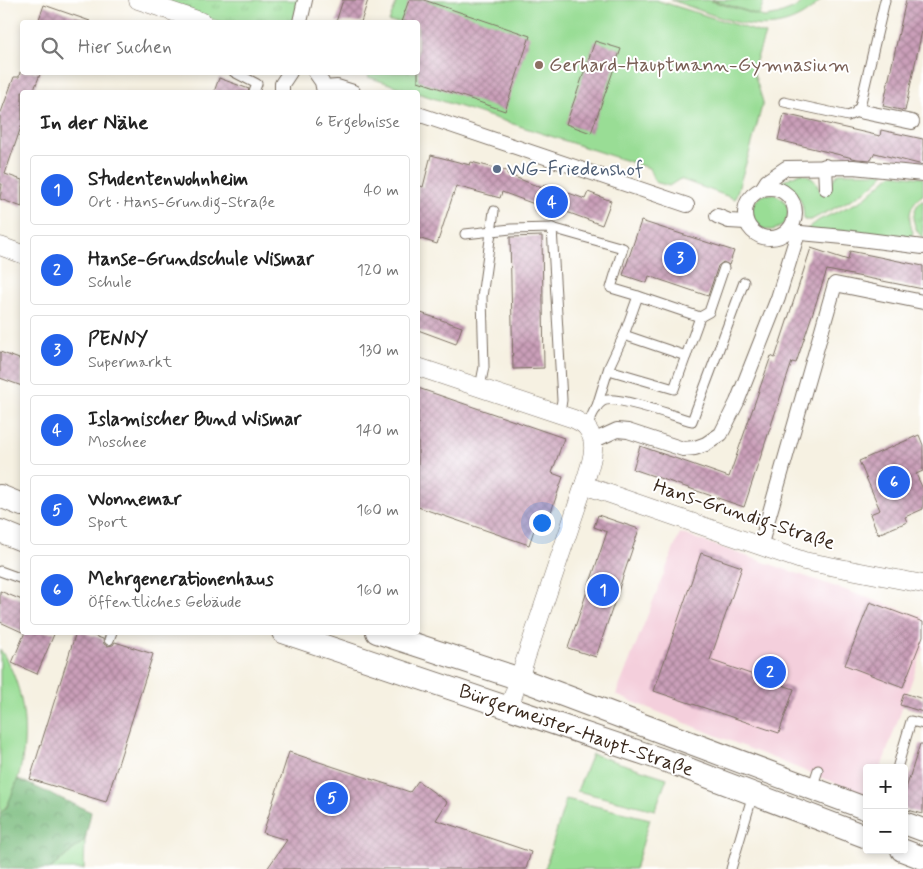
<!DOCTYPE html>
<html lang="de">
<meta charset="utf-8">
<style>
:root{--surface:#fff;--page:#f6f6f6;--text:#222;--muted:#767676;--line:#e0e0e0;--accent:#2563eb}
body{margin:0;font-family:Mynerve,sans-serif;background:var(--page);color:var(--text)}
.controls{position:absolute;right:15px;bottom:15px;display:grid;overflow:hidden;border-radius:5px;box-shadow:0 2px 8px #0003}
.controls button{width:45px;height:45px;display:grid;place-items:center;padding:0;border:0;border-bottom:1px solid var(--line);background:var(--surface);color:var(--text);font:25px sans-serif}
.you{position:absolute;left:541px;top:522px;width:18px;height:18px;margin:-12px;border:4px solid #fff;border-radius:50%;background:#1a73e8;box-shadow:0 0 0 8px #1a73e833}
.badge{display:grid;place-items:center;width:32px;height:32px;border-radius:50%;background:var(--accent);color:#fff;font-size:16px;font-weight:700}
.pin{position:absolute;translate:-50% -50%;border:2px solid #fff;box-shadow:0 1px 5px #0006}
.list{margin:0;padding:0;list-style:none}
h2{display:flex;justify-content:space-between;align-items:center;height:65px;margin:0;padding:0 20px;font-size:21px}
h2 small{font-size:16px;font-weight:400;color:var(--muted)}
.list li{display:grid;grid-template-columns:32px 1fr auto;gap:15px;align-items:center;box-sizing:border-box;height:70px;margin:0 10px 10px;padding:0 10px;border:1px solid var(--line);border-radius:5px}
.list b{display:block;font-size:19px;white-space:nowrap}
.list p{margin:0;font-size:16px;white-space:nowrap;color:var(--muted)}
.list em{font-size:16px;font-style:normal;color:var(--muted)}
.icon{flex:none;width:28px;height:28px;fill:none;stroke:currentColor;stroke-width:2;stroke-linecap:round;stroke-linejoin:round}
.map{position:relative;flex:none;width:923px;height:869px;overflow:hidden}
.search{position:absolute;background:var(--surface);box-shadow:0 2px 8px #0003;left:20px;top:20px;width:400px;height:55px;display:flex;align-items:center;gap:12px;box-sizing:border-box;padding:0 18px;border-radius:5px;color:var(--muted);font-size:19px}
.panel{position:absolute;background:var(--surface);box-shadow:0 2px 8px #0003;left:20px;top:90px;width:400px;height:545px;border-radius:5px}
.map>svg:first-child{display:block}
</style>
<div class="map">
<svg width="923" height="869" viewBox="0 0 923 869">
<defs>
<pattern id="forest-crowns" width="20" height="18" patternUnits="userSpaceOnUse" patternTransform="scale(1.25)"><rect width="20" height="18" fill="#7abc7e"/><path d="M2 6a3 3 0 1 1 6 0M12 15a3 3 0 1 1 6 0" fill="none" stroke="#659967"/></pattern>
<pattern id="park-tufts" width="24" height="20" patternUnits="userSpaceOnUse" patternTransform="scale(1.25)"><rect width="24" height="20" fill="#99dd95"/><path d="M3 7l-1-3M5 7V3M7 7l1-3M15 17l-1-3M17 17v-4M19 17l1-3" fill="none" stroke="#85be80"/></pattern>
<pattern id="building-cross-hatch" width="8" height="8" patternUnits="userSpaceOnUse" patternTransform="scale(1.25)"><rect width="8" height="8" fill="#ca9fb9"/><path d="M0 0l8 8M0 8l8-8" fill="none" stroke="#a58296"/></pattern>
</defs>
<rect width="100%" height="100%" fill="#fff"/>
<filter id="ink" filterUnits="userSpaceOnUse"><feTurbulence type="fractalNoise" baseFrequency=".02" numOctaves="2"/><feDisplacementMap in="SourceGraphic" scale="10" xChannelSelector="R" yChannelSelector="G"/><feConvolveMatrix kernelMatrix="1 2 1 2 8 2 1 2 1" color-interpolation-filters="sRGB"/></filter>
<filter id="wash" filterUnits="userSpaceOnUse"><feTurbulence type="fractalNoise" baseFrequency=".0096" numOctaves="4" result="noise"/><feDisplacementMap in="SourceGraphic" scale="20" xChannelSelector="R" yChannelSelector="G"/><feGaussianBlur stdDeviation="1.12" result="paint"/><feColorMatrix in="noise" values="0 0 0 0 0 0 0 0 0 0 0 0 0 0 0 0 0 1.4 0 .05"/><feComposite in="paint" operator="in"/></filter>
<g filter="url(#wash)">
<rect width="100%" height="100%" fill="#f6f1e2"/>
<!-- built -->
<polygon fill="#f4cfdc" points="680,533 923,617 923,649 881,768 867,768 867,796 616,695"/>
<!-- grass -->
<g fill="#99dd95" stroke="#6a845a">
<polygon points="397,0 656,0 765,34 753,70 763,102 751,147 735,199 680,179 669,186 655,182 649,168 368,77 370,73 418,72 418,22 389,22"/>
<path d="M671,0H708L764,17L777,15L793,9L806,0H821C776,48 722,17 671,0Z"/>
<polygon points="712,0 764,0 759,15"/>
<path d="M800,173C813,176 815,180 821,193C830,186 832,180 839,173H885C866,195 836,207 811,220H804C803,193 796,190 770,187Z"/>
<path d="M892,174L923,178V195C909,203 907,219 913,232L909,243L806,230L819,220L861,201Z"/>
<circle cx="770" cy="212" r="18"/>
<path d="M0,649C27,688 31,744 15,787C11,798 8,806 0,814Z"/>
<polygon points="592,754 667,778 655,810 577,791"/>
<polygon points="566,799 650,819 635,869 545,869"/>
<polygon points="85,840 84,869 50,869"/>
</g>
<!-- forest -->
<polygon fill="url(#forest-crowns)" stroke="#5a734e" points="18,779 91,812 85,840 50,869 0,869 0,814 7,807"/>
<!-- park -->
<g fill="url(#park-tufts)" stroke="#6a845a">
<polygon points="152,0 300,0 294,22 221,22"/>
<path d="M923,199V238C911,227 910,210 923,199Z"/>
</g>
<g id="blocks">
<!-- building -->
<g fill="url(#building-cross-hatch)">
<polygon points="343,0 368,0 361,22 336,22"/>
<polygon points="409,0 424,0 530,36 505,111 418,81 418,22 401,22"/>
<polygon points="906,0 923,0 923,26 905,111 883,106"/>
<polygon points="44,5 90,21 89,22 38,22"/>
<polygon points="595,41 621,49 591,133 566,124"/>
<polygon points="20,72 41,72 33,92 22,92 22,124 5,174 22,180 22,207 0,199 2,184 0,184 0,115 14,77 19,77"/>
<polygon points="219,78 249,89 248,92 214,92"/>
<polygon points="784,114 880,136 881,130 923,139 923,165 875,153 871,160 857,159 778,140"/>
<polygon points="431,155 470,165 471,162 507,171 507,174 542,188 544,184 585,199 588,192 611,201 602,225 564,211 561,219 535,210 537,205 502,192 500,198 456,186 437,244 418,238 418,185 423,187"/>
<polygon points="641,221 734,251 729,265 723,262 718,266 708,296 649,276 647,283 623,275"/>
<polygon points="542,236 544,368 513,369 510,237"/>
<polygon points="811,248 848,260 850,251 923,266 923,289 827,270 796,363 792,362 744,507 633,469 640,446 729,477 771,356 775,358"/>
<polygon points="418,312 462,327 456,344 418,330"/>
<polygon points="0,352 22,360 22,386 0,378"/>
<polygon points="418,388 564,438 552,473 563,477 551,512 541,509 529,545 418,507"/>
<polygon points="919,435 923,445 923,471 916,474 923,489 923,509 905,517 907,522 878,534 870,514 880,510 859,461"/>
<polygon points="598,515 639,529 596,657 568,648 607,532 594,527"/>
<polygon points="701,553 742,567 710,660 794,689 779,733 654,691"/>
<polygon points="0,591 22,600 22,632 0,622"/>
<polygon points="870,602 923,622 923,636 903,687 845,665"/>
<polygon points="25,632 55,632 37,674 12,663"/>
<polygon points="76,632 83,632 103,639 104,644 107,646 113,645 115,642 153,654 106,802 30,779"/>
<polygon points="904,693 923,699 923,712 900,705"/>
<polygon points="920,744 923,744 923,814 904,809 904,795"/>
<polygon points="289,752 410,792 418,781 447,802 436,820 531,852 526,869 267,869 287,840 263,833"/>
</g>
</g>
</g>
<g filter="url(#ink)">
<use href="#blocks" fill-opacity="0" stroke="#7c7063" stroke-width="1"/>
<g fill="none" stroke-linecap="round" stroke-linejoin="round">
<!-- service casing -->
<g stroke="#7c7063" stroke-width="11">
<g id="service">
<polyline points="234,72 257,84 254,92"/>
<polyline points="784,102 848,116 859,111 885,0"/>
<polyline points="552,228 562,400 560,413"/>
<polyline points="465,234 511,229 552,228 623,248 611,288 638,296 624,335 609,367 596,409"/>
<polyline points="638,296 700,317"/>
<polyline points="624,335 686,356"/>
<polyline points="609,370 674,389 700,317 709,312 724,268"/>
<polyline points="480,387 484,367 482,297 494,211"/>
<path d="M587,427C591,419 594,406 603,401C615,394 676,417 692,421L744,282"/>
<polyline points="0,571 22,579"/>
<polyline points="109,640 112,632"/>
<polyline points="898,765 911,721 923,724"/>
<polyline points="812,788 818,770"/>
<polyline points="731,869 753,794"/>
</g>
</g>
<!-- pedestrian casing -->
<g stroke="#7c7063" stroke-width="16">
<g id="pedestrian">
<polyline points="300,22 305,0"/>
<polyline points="315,72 322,82 324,92"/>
<polyline points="324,88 337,87 353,92"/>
<polyline points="282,92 282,84 290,72"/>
<polyline points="859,111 912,122"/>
<polyline points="418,114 687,205"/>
<polyline points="825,166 826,188"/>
<circle cx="770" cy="213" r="25"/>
<polyline points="762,189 767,181 786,168 853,167 923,174"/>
<polyline points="717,216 729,221 746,222"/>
<polyline points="790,232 844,237 923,247"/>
<polyline points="593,441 617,430 628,431 683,449 695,448 706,444 721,434 737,402 778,298 798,233"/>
<polyline points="760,547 835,284 923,302"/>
</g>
</g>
<!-- minor casing -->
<g stroke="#7c7063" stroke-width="19">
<g id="minor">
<polyline points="138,0 203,22"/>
<polyline points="0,246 22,254"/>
<path d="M418,367L574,419C578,421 584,424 587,428C600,445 589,467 584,485L509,708"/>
<polyline points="584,485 804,561 923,584"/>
</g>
</g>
<!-- tertiary casing -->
<g stroke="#7c7063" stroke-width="24">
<g id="tertiary">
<polyline points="0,496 22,505"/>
<polyline points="0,531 22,540"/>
<polyline points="283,632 675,764 867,837"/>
<polyline points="377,632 520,679 867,809"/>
<polyline points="904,823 923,830"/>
<polyline points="902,850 923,858"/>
</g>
</g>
<!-- service -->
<use href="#service" stroke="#fff" stroke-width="9"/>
<!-- pedestrian -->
<use href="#pedestrian" stroke="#fff" stroke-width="14"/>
<!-- minor -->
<use href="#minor" stroke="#fff" stroke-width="18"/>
<!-- tertiary -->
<use href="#tertiary" stroke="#fff" stroke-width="22"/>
</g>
</g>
<!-- markers -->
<circle fill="#8d6e63" stroke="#fff" stroke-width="2" cx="539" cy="65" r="5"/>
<circle fill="#5c6f8a" stroke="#fff" stroke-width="2" cx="497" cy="169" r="5"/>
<g text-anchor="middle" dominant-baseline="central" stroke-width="4" stroke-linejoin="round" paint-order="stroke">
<!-- education labels -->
<g font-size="20" fill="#785e54" stroke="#fff" text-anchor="start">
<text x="549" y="65">Gerhard-Hauptmann-Gymnasium</text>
</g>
<!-- service labels -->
<g font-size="20" fill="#4e5e75" stroke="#fff" text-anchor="start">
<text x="507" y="169">WG-Friedenshof</text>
</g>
<!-- street labels -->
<g font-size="20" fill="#3b2a1e" stroke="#fff">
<text transform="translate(744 515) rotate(18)">Hans-Grundig-Straße</text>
<text transform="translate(576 731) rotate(19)">Bürgermeister-Haupt-Straße</text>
</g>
</g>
</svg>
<div class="controls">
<button>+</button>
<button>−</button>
</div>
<div class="you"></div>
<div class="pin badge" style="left:603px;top:590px">1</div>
<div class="pin badge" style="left:770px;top:672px">2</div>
<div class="pin badge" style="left:680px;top:258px">3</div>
<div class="pin badge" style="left:552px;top:202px">4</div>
<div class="pin badge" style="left:332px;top:798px">5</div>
<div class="pin badge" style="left:894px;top:482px">6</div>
<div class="search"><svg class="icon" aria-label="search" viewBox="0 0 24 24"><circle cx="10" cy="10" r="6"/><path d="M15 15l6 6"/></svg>Hier suchen</div>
<section class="panel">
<h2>In der Nähe<small>6 Ergebnisse</small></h2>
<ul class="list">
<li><span class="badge">1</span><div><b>Studentenwohnheim</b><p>Ort · Hans-Grundig-Straße</p></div><em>40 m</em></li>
<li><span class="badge">2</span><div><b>Hanse-Grundschule Wismar</b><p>Schule</p></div><em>120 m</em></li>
<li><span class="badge">3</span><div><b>PENNY</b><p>Supermarkt</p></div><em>130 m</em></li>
<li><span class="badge">4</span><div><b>Islamischer Bund Wismar</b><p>Moschee</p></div><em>140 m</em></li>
<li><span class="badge">5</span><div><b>Wonnemar</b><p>Sport</p></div><em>160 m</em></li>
<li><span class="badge">6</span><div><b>Mehrgenerationenhaus</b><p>Öffentliches Gebäude</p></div><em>160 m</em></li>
</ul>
</section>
</div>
